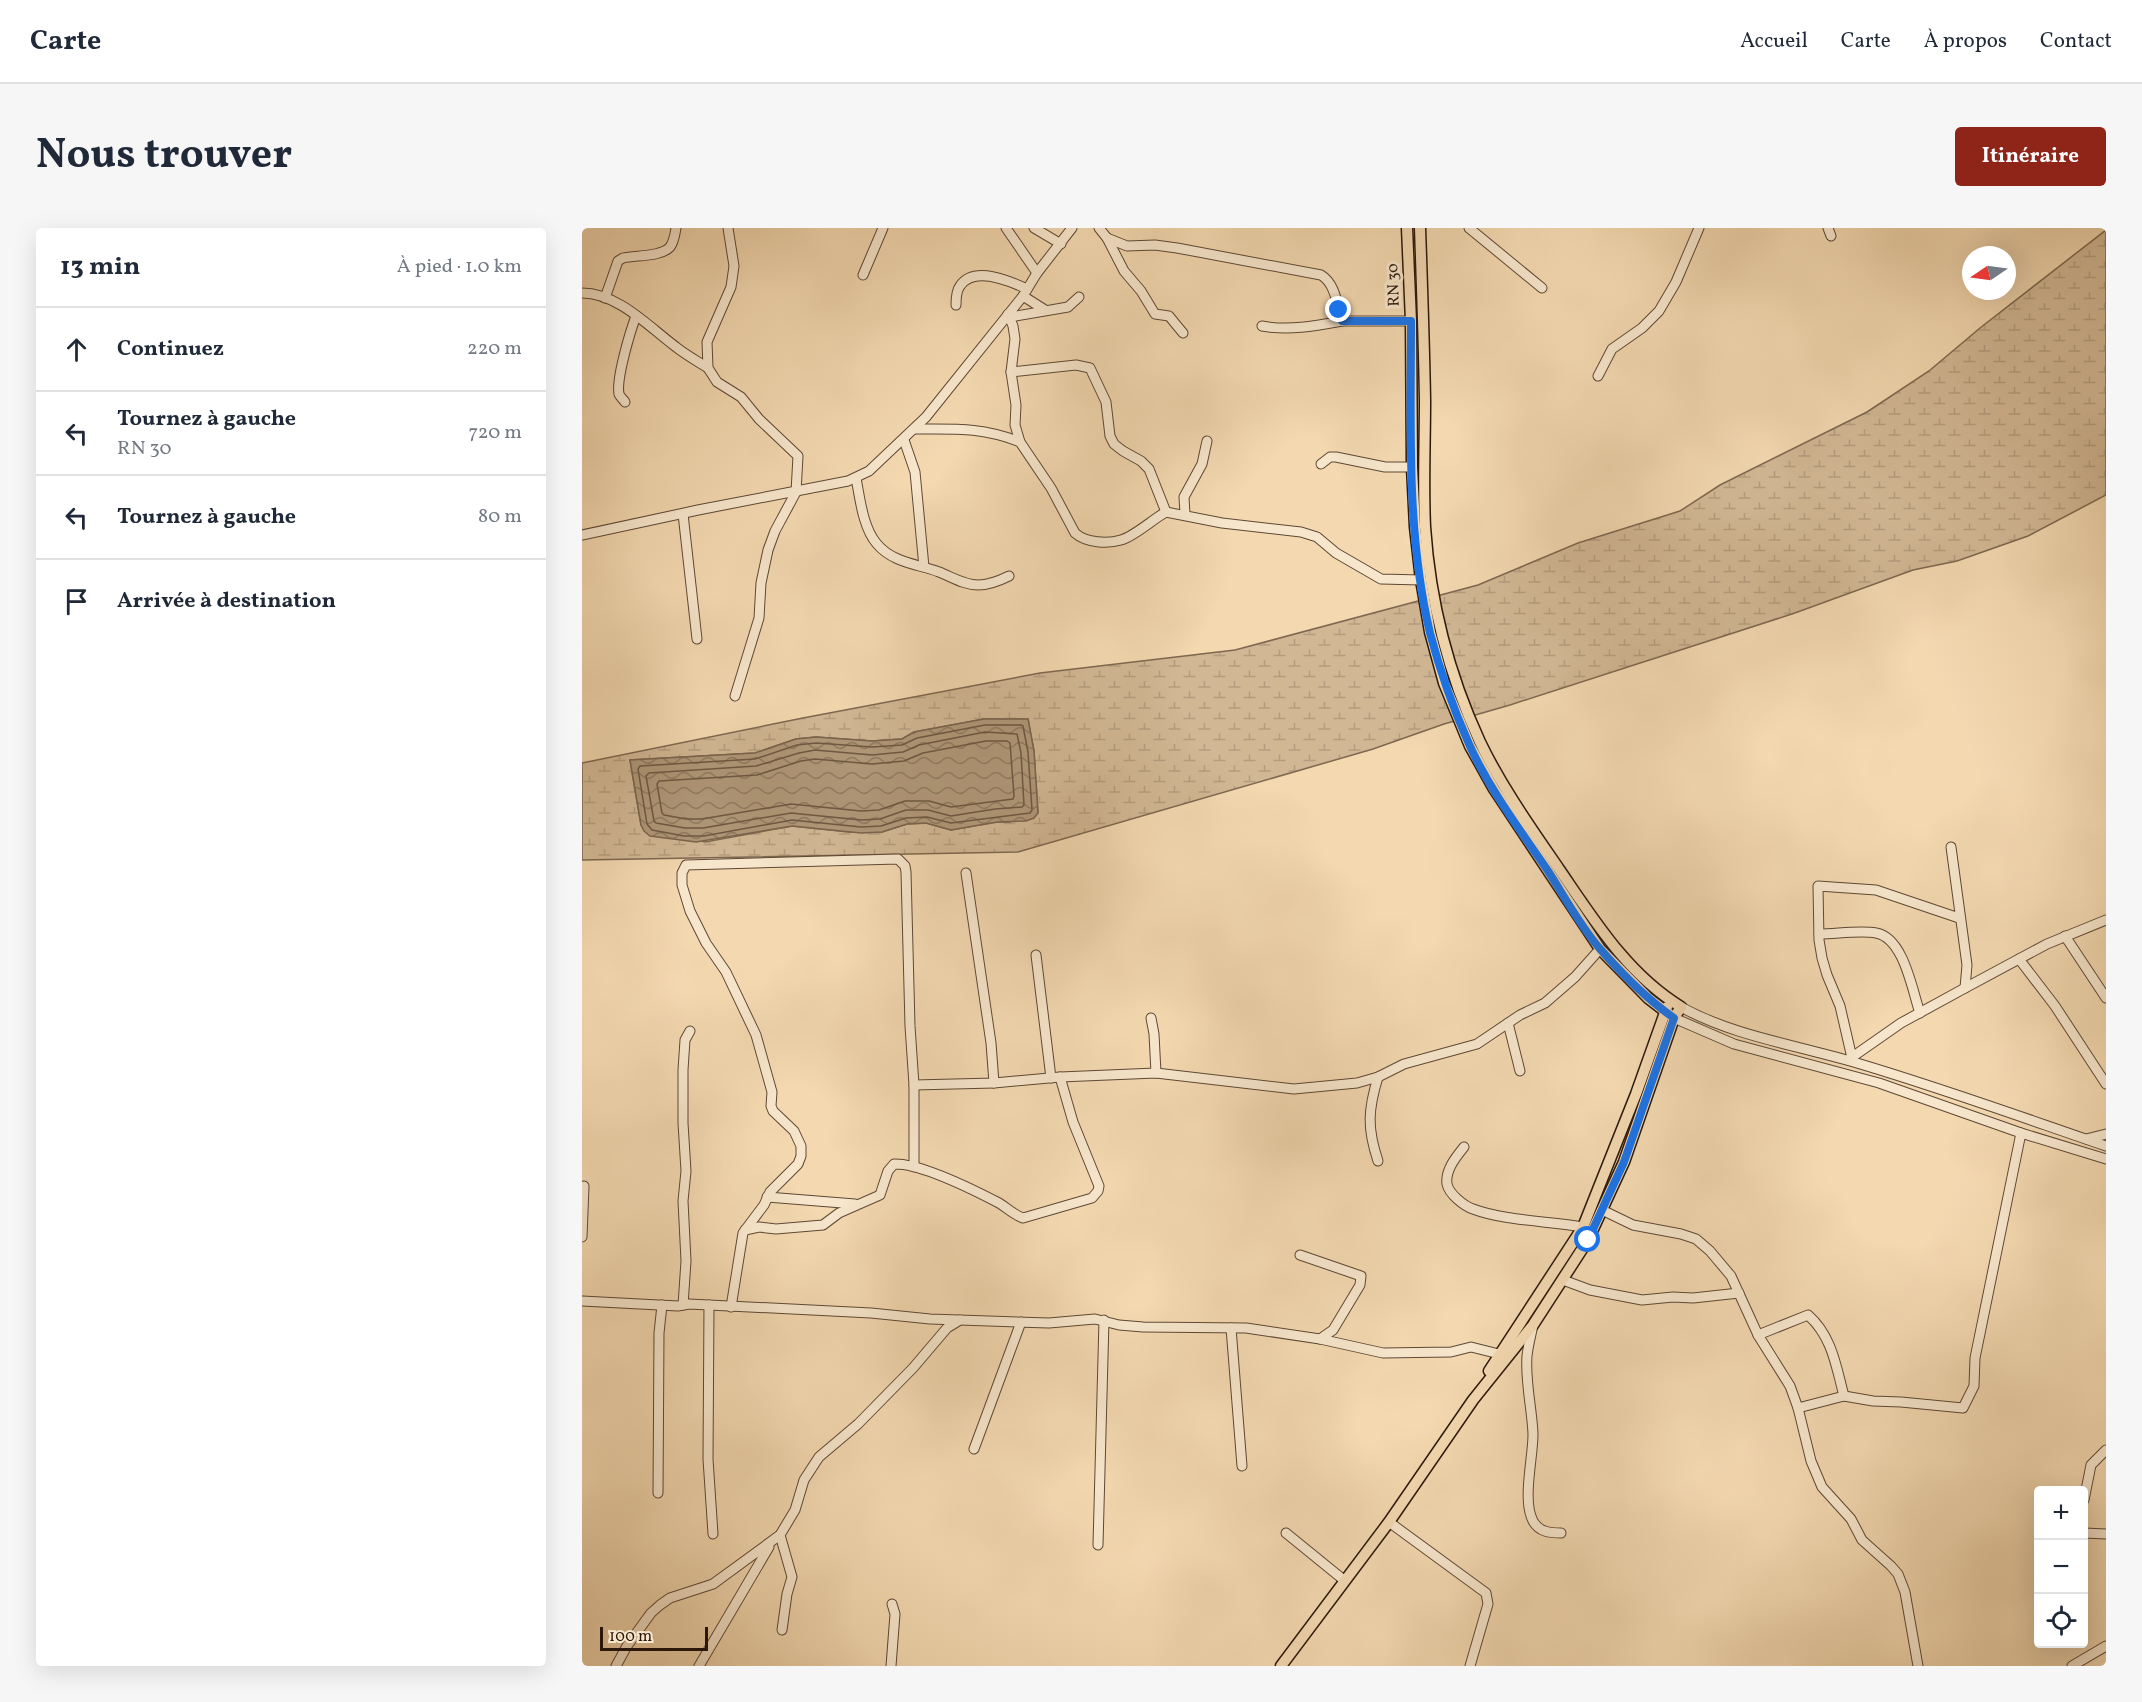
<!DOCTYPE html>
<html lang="fr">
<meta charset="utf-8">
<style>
:root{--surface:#fff;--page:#f6f6f7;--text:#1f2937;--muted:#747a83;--line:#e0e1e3;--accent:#8f2418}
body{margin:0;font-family:Vollkorn,serif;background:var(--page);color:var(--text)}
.controls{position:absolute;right:18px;bottom:18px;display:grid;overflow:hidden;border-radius:6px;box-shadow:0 6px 24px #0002}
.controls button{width:54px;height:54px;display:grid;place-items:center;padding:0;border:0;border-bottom:2px solid var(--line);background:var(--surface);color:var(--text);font:30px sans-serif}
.compass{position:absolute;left:1380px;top:18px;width:54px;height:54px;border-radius:50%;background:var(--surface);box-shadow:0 6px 24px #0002;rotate:257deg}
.scale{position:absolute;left:18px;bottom:15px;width:108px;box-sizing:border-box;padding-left:6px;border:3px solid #2c180b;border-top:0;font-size:16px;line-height:21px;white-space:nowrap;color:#2c180b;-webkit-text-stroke:4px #f7e6cc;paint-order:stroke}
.stop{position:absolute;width:18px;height:18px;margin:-14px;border:4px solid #1a73e8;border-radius:50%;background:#fff}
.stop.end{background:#1a73e8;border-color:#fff;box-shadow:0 2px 6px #0008}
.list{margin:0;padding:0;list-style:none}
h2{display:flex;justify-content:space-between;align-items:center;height:78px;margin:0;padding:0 24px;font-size:26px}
h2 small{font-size:20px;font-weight:400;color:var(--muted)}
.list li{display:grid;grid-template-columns:39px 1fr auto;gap:18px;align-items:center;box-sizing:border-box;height:84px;padding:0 24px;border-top:2px solid var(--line)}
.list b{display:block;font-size:22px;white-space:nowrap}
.list p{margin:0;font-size:20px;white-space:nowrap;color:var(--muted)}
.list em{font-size:20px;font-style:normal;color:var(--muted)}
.icon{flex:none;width:33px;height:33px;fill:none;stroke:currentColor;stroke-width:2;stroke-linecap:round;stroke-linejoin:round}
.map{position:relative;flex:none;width:1524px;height:1438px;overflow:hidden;border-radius:6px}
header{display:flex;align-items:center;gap:36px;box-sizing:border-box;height:84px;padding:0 30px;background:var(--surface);border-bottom:2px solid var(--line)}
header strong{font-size:28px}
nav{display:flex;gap:33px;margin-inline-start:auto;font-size:21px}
.intro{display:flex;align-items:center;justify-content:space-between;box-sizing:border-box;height:144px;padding:0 36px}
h1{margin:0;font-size:42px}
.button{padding:15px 27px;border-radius:6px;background:var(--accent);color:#fff;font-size:21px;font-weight:700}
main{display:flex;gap:36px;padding:0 36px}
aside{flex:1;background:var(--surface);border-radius:6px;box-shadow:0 6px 24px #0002}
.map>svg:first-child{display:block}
</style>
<header>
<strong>Carte</strong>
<nav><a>Accueil</a><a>Carte</a><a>À propos</a><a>Contact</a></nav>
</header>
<div class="intro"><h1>Nous trouver</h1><a class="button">Itinéraire</a></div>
<main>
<aside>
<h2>13 min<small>À pied · 1.0 km</small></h2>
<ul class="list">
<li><svg class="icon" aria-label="ahead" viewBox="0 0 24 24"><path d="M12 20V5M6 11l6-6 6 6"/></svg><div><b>Continuez</b></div><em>220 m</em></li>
<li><svg class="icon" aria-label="left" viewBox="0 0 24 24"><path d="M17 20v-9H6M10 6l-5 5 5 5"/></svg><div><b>Tournez à gauche</b><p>RN 30</p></div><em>720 m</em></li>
<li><svg class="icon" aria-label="left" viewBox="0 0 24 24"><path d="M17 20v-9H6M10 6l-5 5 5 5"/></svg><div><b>Tournez à gauche</b></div><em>80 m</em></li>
<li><svg class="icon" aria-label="arrive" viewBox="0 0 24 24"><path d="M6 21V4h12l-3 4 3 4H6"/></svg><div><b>Arrivée à destination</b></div></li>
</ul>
</aside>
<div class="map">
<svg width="1524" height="1438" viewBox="0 0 1524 1438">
<defs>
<pattern id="wetland-marsh" width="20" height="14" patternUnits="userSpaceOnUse" patternTransform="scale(1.5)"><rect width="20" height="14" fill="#d1b794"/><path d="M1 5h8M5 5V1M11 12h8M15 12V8" fill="none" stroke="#b49d7e"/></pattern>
<pattern id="water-waves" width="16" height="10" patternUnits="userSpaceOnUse" patternTransform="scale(1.5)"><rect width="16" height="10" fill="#af9778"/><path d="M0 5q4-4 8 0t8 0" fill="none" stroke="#8f7a61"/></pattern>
</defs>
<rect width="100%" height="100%" fill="#f3d8b0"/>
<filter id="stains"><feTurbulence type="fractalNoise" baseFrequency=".00333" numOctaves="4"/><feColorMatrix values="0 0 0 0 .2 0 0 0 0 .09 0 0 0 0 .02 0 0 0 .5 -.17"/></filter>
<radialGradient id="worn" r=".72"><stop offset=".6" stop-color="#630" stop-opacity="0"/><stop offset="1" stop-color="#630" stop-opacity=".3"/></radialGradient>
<!-- wetland -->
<path fill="url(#wetland-marsh)" stroke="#7e6850" stroke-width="1.5" fill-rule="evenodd" d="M1524,2V267L1446,308L1375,333L1331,342L1210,386L928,477L862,496L791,521L436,624L0,632V535L221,490L458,445L653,422L896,357L996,315L1098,283L1138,257L1285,184L1347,143L1398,100ZM402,491H446L452,523L456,585L428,594H415L369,602L344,595L325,596L300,604H267L210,598L123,614L59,597L48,532L173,525L214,511L234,509L290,513L320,511L332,504Z"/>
<!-- water -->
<polygon fill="url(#water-waves)" stroke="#7b644c" stroke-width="1.5" points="402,491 446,491 452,523 456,585 452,590 444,593 415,594 369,602 344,595 325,596 300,604 279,605 210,598 114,614 68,608 62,603 59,597 48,532 173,525 214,511 234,509 290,513 320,511 332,504"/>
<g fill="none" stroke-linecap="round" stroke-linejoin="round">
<!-- shore -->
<g stroke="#6e5842" stroke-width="1.5">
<polygon points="403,497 439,497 441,498 446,524 450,582 448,585 369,595 345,589 324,590 299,598 279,599 210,592 122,608 102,608 70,602 65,596 56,541 58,538 173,531 215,517 234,515 290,519 320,517 335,510"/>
<polygon points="403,504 435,506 439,525 442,577 440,579 413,581 369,588 346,582 324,582 298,591 279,592 209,585 121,600 103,600 74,595 72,593 64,548 67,545 174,538 217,525 233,522 290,527 321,524 337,517"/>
<polygon points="404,513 425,513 428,515 432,568 431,571 369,579 347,573 323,573 297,582 279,583 209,576 120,591 104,591 82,587 80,585 75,556 77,553 175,547 219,533 233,531 290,536 322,533 341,525"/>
</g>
<!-- minor casing -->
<g stroke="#5e4834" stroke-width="11">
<g id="minor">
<polyline points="146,0 152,38 149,59 125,114 126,140 135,154 159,169 177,191 216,228 214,264"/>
<polyline points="424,0 455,45"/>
<polyline points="452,0 479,16"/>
<polyline points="517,0 525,10 542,43 559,63 573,86 587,88 601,105"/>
<polyline points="887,0 960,60"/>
<polyline points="1246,0 1249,8"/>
<path d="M525,10L545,18L573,17L595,20L739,47C754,56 755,78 760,93H829"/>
<polyline points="281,47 301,0"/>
<path d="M0,65C36,65 67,99 94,119C104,127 115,133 126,140"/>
<polyline points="441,68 463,82"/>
<path d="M23,70L36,33L41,30C54,27 79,29 88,19C92,14 93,6 94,0"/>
<path d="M374,77C374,71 374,63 378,58C392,37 428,53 445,61"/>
<path d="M426,86L431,98L433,111L429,144L434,177L433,197L438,214L469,260L493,305C504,315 526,316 539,312C553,308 571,291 584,284L640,295L719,304L735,309L754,325L799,351L839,352"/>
<polyline points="428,89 486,79 497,69"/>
<path d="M680,98C707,103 733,98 760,93"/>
<polyline points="429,144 494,137 508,140 524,174 528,208 532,216 541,223 559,233 567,241 584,284"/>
<polyline points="1016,148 1030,121 1060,100 1077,83 1094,54 1117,0"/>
<path d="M43,174C41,171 38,169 37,166C34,151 48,104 54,88"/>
<path d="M333,201C373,201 400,199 438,214"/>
<polyline points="322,212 333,244 342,339"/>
<polyline points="739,236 748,229 754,229 803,239 830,239"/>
<path d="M274,250C278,271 281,300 295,316C311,335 336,336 357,344C370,349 382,357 396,357C407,357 417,353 427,348"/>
<polyline points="101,286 115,411"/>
<polyline points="603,286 602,269 620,236 625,213"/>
<polyline points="0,307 116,282 266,253 287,243 344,189 441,68 455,45 490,0"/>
<polyline points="153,468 177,390 179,355 186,322 193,303 214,264"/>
<polyline points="1369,619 1385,737 1383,760"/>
<polyline points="384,645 409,815 412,855"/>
<path d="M1237,706C1254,706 1278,702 1294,705C1322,710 1330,762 1338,785"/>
<polyline points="1483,708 1524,770"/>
<polyline points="454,727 469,850"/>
<polyline points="1437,731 1473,778 1524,856"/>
<path d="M1099,779C1152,808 1210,816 1268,833C1354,858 1439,889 1524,918"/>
<polyline points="569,790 572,806 574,845"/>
<polyline points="1092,790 1152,816 1297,855 1439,905 1524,931"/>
<polyline points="926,795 938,843"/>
<polyline points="1270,830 1258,778 1245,747 1240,730 1237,712 1236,658 1294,662 1377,690"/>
<polyline points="1266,832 1319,795 1383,760 1465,716 1524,692"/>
<polyline points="332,857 412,855 478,849 574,845 712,861 775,855 796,849 822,836 895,816 938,787 963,775 993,749 1018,721"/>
<polyline points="1504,911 1524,906"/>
<path d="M882,919C874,929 863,942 865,956C867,966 882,978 891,981C923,993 967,993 1001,999"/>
<path d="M796,933C785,900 786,882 796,849"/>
<polyline points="185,969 273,976"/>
<polyline points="1020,982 1051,997 1099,1006 1114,1011 1128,1023 1149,1048 1176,1107 1208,1158 1216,1180 1229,1233 1240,1259 1269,1291 1280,1312 1309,1338 1316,1346 1323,1364 1336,1438"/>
<path d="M163,1002L177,999L194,1001L241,997L257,985L298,967L306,943L312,936C339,935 392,962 417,975C425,980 432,987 441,990L510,970L516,963L517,958L491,894L478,849"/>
<polyline points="0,1009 2,958"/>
<polyline points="718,1027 779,1048 778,1057 751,1102 738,1111"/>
<polyline points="981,1052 1008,1062 1060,1072 1091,1069 1111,1070 1157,1065"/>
<polyline points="0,1073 96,1078 107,1076 289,1085 348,1091 467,1095 513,1091 537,1097 561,1099 664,1100 738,1111 801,1125 869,1124 889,1119 917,1126"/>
<polyline points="101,1077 104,1033 101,973 104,943 101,895 101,842 103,812 108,803"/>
<polyline points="127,1077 126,1231 131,1306"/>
<polyline points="149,1079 161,1005 182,977 188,964 216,936 219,928 219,918 212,903 191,883 189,878 190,864 174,807 144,744 124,715 108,683 100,657 100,645 104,637 316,631 323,638 324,644 328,798 332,857 332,937"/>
<path d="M951,1097C949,1107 946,1118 945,1128C943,1154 950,1180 951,1206C951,1231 940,1272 951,1293C957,1304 968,1305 979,1305"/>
<polyline points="649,1100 660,1238"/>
<path d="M1176,1107L1226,1087C1250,1108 1254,1138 1262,1168"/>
<polyline points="1216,1180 1262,1168 1291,1173 1319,1174 1381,1180 1392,1158 1393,1130 1439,905"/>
<polyline points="392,1221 439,1094"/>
<polyline points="76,1265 77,1105 80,1077"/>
<polyline points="1502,1272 1509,1237 1524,1222"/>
<polyline points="807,1294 904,1365 906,1376 888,1438"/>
<polyline points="704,1305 763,1353"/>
<polyline points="1502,1305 1524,1306"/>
<polyline points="198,1307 210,1349 205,1366 200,1402"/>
<polyline points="516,1317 522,1092"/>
<polyline points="34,1438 45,1418 69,1385 78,1377 88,1370 131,1356 198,1307 213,1282 222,1252 237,1229 276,1196 331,1140 365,1100 378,1092"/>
<polyline points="117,1438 187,1319"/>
<polyline points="309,1438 313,1386 310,1376"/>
<polyline points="1490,1438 1524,1418"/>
</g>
</g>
<!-- major casing -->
<g stroke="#2c180b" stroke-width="13">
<g id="major">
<polyline points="825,0 829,93 830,239 833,299 839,352 848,404 862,455 888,518 912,561 1018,721 1066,770 1092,790"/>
<polyline points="907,1143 1001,999 1054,866 1085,779"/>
<path d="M699,1438L807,1294L891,1172L951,1097L1006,1012L1042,934L1092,790L1099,779C1045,746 1012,692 977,641C949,600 919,558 898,514C867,447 848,373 843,299C841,257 843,214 843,172C842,115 840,57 838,0"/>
</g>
</g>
<!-- minor -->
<use href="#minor" stroke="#f7e6cc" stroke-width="9"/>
<!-- major -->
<use href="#major" stroke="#f3d8b0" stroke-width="10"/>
</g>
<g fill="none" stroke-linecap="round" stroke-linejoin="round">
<!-- route -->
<path stroke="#1a73e8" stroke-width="8" d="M757,82L760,93H829C829,197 824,304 848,405C858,443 871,480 887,516C907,561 939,603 966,643C982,668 1000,701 1019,722C1041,747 1066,772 1092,790L1042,934L1006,1012"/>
</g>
<g text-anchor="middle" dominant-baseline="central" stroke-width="6" stroke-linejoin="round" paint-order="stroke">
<!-- street labels -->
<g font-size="16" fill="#2c180b" stroke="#f7e6cc">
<text transform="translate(812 57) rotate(-92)">RN 30</text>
</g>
</g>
<rect width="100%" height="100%" filter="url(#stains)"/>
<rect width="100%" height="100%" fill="url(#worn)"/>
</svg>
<div class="controls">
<button>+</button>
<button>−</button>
<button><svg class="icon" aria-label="locate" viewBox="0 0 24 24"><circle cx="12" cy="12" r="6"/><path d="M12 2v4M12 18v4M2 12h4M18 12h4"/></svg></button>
</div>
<svg class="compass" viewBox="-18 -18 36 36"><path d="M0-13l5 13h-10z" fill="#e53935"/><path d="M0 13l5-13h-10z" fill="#747a83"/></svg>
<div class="scale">100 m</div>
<div class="stop" style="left:1006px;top:1012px"></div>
<div class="stop end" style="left:757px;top:82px"></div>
</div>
</main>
